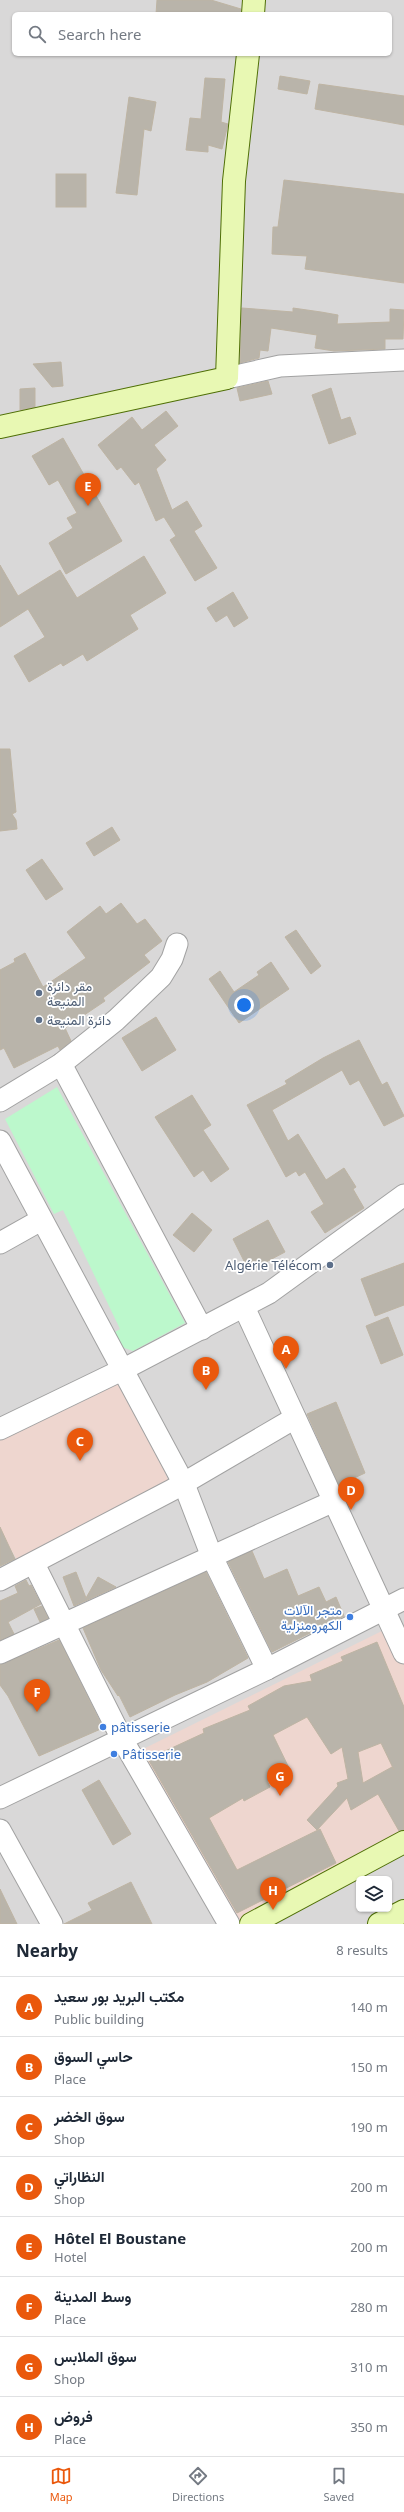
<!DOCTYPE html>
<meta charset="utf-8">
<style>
:root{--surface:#fff;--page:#f6f6f7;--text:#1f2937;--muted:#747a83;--line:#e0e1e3;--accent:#ea580c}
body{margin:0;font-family:"Noto Sans",Vazirmatn,sans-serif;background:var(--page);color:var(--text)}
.controls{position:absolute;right:12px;bottom:12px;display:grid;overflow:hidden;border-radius:6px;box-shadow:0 1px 3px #0004}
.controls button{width:36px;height:36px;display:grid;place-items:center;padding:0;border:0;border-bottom:1px solid var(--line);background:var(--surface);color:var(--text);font:20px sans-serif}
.you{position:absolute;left:244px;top:1005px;width:14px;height:14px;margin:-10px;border:3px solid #fff;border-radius:50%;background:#1a73e8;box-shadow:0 0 0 6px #1a73e833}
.badge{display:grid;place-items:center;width:26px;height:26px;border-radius:50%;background:var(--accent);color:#fff;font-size:13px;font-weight:700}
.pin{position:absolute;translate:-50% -33px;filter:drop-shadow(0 1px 2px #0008)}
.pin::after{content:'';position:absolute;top:21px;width:14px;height:12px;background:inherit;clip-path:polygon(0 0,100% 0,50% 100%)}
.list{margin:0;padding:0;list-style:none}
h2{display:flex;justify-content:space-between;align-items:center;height:52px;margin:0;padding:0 16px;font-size:17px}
h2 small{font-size:13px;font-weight:400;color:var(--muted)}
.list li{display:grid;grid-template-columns:26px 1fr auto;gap:12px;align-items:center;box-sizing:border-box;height:60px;padding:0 16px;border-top:1px solid var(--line)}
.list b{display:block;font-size:15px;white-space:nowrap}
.list p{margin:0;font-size:13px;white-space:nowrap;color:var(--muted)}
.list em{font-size:13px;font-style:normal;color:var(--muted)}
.icon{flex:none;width:22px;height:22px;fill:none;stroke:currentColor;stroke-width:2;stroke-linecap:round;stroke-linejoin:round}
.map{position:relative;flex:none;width:404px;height:1924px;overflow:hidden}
.search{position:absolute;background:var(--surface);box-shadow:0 1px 3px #0004;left:12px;right:12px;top:12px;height:44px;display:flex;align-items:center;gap:10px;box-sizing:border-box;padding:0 14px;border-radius:6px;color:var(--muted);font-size:15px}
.sheet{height:532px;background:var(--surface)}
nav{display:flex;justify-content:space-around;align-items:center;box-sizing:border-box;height:56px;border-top:1px solid var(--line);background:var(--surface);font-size:11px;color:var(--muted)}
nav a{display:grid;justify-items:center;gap:2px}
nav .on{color:var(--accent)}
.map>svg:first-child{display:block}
</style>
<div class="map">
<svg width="404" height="1924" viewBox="0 0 404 1924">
<rect width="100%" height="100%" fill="#edebe1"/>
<!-- residential -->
<path fill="#d9d8d8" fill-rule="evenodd" d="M0,0H404V1924H0ZM14,14H390V54H14ZM359,1879H389V1909H359Z"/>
<!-- commercial -->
<g fill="#eed6cf">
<polygon points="124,1369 172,1490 22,1569 0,1530 0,1431"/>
<polygon points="392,1626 404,1657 404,1838 250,1924 229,1924 131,1755"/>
</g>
<!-- park -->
<polygon fill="#bcf8cc" points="57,1087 185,1323 133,1351 119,1346 110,1335 120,1329 63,1210 54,1214 5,1119"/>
<!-- building -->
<g fill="#b9b4aa" stroke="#beb4a3" fill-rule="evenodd">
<polygon points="157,0 211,0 241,9 241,14 156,14"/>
<polygon points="280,76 310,81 307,94 278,89"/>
<polygon points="205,78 225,79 221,122 228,124 222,149 208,145 208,152 186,150 190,118 201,119"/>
<polygon points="319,84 404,96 404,125 315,109"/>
<polygon points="129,97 156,102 151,131 144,129 137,195 116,193"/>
<rect x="56" y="174" width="30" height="33"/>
<polygon points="284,180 404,194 404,283 305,269 307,256 272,254 273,227 278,227"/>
<polygon points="242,308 293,312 293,308 321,312 338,315 337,324 390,322 390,309 404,310 403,339 385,339 385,349 334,351 315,348 317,335 271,328 268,351 260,350 259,358 240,363"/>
<polygon points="61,362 63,386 52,387 33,364"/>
<polygon points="268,381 272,394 240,401 237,388"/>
<polygon points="35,388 35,407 20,410 20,389"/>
<polygon points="331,388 341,420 350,417 356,434 329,444 312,395"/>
<polygon points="166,411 178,426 154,445 166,460 156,469 172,510 187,501 202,526 194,531 217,568 195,581 170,540 176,536 164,517 156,521 139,482 135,485 121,467 117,470 98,445 132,417 142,430"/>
<polygon points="63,438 122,541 66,574 49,543 73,528 67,518 77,513 58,480 49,485 32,456"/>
<polygon points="144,556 166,593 130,615 138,629 87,661 83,654 63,666 61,663 29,682 14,656 45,637 28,609 0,627 0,565 18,596 60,570 77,598"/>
<polygon points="233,592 248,618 234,627 227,615 216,622 207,608"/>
<polygon points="0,749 10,749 16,812 12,814 16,820 17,829 0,831"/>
<polygon points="112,827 120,840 94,856 86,843"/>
<polygon points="42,859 63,889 46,900 26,870"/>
<polygon points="121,903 137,924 145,919 162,941 144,955 150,962 103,998 105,1001 65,1028 71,1041 60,1050 58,1046 14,1068 4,1048 0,1050 0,970 15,962 14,959 25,953 43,987 86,958 67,932 100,906 106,914"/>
<polygon points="296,930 321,966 311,974 285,937"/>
<polygon points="271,962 289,989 239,1023 209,979 220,971 234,992 259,975 257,972"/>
<polygon points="156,1017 176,1050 142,1071 122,1038"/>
<polygon points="359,1040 382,1085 387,1082 404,1116 384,1126 359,1080 350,1085 342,1070 272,1110 288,1141 298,1134 326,1180 344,1168 356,1187 353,1189 364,1208 325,1233 311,1212 324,1204 305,1172 299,1176 296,1171 286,1177 247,1105 287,1084 285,1081 323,1058"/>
<polygon points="192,1095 211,1125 203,1130 229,1169 211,1182 203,1170 194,1177 155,1117"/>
<polygon points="192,1213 212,1230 194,1252 173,1235"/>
<polygon points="268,1220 285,1252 249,1271 233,1239"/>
<polygon points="404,1263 404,1305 375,1316 361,1279"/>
<polygon points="388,1317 403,1355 381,1364 366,1326"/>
<polygon points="336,1402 365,1473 339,1485 307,1414"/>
<polygon points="0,1527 15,1559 0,1566"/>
<polygon points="252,1551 264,1579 287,1569 298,1596 319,1587 326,1602 336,1597 344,1616 272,1652 228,1562"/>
<polygon points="76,1572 86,1598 98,1577 116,1587 74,1606 63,1577"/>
<polygon points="206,1572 248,1658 207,1682 175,1695 130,1717 119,1695 118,1696 101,1670 83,1628"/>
<polygon points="26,1580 29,1586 31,1585 41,1604 8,1622 14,1634 0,1640 0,1601 18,1593 15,1586"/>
<polygon points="42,1606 48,1618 40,1622 34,1609"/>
<polygon points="59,1640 103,1728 39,1756 8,1696 0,1685 0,1665"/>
<path d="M377,1642L404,1707V1830L399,1831L378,1794L351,1810L347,1798L317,1830L307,1820L338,1786L337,1783L348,1779L342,1747L331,1754L307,1717L273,1735L290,1770L267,1781L270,1787L244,1801L243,1798L209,1818L237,1870L320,1829L336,1863L237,1913L148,1759L204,1733L203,1729L250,1710L248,1706L284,1686L312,1681L310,1675L343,1661L341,1657ZM381,1743L394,1770L392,1767L363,1783L358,1752Z"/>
<polygon points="99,1780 131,1834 113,1845 82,1790"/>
<polygon points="131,1882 152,1924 64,1924 92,1910 88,1903"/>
<polygon points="0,1889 17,1924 0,1924"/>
</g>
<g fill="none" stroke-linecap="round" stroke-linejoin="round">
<!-- street casing -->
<g stroke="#a2a2a2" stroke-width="23">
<g id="street">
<polyline points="227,378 280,366 404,360"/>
<polyline points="61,1064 202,1329"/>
<polyline points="0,1101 61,1064 116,1020 161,977 172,959 177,944"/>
<polyline points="0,1141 184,1484 212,1557 267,1669"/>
<polyline points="0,1243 41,1220"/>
<polyline points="244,1307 404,1653"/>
<polyline points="0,1429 124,1369 269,1293 404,1195"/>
<polyline points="34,1564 122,1739 229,1924"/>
<polyline points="0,1580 172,1490 295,1418"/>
<polyline points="0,1653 334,1501"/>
<polyline points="0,1798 267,1669 404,1599"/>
<polyline points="0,1830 52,1924"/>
</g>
</g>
<!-- secondary casing -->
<g stroke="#4f6f06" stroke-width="24">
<g id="secondary">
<polyline points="253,14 254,0"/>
<polyline points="0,427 227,378 234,181 248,54"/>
<polyline points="251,1924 404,1842"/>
<polyline points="379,1924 404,1911"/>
</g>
</g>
<!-- street -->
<use href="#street" stroke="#fff" stroke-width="21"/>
<!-- secondary -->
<use href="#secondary" stroke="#e8f8b3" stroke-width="22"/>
</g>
<!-- markers -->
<g fill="#5c6f8a" stroke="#fff" stroke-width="1.5">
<circle cx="39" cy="993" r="4"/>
<circle cx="39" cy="1020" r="4"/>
<circle cx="330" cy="1265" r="4"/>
</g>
<g fill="#3f7fe0" stroke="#fff" stroke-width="1.5">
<circle cx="350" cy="1617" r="4"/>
<circle cx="103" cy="1727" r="4"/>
<circle cx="114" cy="1754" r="4"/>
</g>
<g text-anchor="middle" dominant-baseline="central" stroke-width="3.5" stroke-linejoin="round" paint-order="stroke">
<!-- service labels -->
<g font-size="13" fill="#4e5e75" stroke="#fff" text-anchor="start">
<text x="47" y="986">مقر دائرة<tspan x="47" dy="15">المنيعة</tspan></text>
<text x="47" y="1020">دائرة المنيعة</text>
<text x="322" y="1265" text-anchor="end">Algérie Télécom</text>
</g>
<!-- shop labels -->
<g font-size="13" fill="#366cbe" stroke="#fff" text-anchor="start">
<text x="342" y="1610" text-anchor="end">متجر الآلات<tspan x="342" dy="15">الكهرومنزلية</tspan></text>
<text x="111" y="1727">pâtisserie</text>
<text x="122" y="1754">Pâtisserie</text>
</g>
</g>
</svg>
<div class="controls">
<button><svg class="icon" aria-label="layers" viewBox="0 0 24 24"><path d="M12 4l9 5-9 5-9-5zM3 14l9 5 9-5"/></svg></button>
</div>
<div class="you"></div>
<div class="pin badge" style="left:286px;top:1369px">A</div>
<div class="pin badge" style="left:206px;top:1390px">B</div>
<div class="pin badge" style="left:80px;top:1461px">C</div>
<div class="pin badge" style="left:351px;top:1510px">D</div>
<div class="pin badge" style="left:88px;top:506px">E</div>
<div class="pin badge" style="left:37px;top:1712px">F</div>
<div class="pin badge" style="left:280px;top:1796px">G</div>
<div class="pin badge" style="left:273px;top:1910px">H</div>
<div class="search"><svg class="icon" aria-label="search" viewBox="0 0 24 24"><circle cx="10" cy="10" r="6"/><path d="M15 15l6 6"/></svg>Search here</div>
</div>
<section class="sheet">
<h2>Nearby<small>8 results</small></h2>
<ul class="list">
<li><span class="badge">A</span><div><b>مكتب البريد بور سعيد</b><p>Public building</p></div><em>140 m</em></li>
<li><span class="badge">B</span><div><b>حاسي السوق</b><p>Place</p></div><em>150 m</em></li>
<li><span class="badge">C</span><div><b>سوق الخضر</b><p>Shop</p></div><em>190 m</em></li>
<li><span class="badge">D</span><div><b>النظاراتي</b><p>Shop</p></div><em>200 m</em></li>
<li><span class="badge">E</span><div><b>Hôtel El Boustane</b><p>Hotel</p></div><em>200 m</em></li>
<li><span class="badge">F</span><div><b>وسط المدينة</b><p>Place</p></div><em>280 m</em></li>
<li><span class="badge">G</span><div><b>سوق الملابس</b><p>Shop</p></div><em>310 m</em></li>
<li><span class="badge">H</span><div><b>فروض</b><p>Place</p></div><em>350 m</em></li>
</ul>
</section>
<nav>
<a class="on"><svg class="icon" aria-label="map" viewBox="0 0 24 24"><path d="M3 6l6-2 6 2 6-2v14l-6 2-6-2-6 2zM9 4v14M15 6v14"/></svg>Map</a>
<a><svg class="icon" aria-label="directions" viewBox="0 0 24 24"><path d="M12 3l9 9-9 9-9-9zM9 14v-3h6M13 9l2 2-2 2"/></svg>Directions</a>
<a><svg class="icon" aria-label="saved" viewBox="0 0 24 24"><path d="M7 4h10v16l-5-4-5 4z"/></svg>Saved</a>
</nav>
